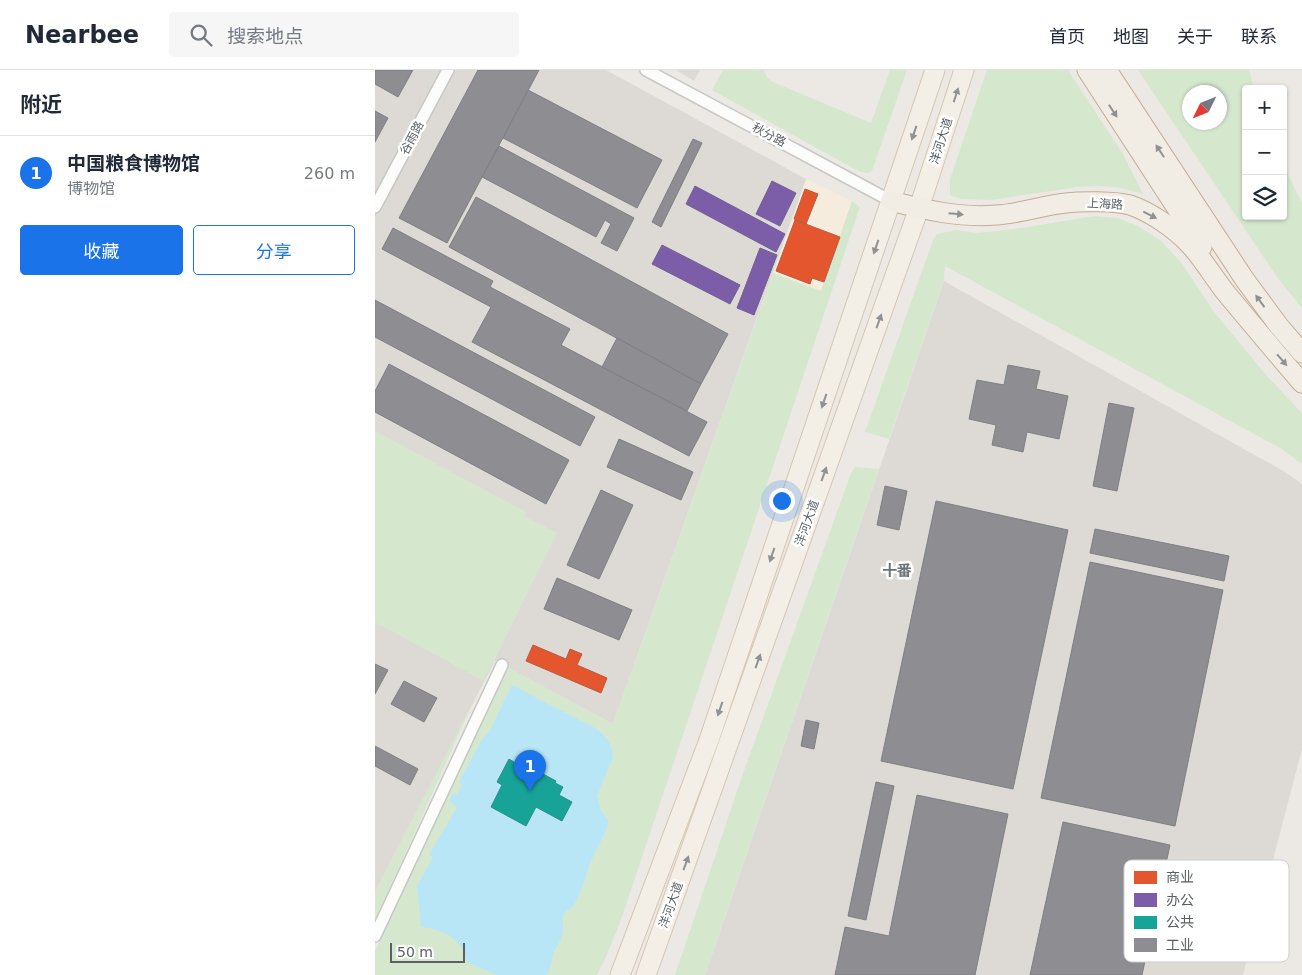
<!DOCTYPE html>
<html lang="zh">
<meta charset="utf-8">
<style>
:root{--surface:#fff;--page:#f6f6f7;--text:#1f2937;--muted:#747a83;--line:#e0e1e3;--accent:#1a73e8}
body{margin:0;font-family:"DejaVu Sans","Noto Sans SC",sans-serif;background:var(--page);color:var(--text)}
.controls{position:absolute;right:15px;top:15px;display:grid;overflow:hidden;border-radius:5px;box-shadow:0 1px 4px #0004}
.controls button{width:45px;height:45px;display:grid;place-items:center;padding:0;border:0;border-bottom:1px solid var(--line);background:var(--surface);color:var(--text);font:25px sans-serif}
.compass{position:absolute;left:807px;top:15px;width:45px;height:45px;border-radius:50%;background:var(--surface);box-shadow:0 1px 4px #0004;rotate:227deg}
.scale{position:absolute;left:15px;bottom:12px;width:75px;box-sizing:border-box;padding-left:5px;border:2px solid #5b6064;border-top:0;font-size:14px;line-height:18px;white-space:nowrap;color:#5b6064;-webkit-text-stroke:4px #fff;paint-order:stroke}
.you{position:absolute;left:406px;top:430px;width:18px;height:18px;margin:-12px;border:4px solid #fff;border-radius:50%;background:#1a73e8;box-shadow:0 0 0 8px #1a73e833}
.badge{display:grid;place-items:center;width:32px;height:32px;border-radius:50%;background:var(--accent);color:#fff;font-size:16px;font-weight:700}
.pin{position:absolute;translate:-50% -41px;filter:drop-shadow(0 1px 2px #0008)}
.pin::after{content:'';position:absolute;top:26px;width:18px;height:15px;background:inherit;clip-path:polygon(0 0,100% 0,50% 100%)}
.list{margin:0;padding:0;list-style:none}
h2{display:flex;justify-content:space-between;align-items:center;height:65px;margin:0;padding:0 20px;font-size:21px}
h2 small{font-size:16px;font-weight:400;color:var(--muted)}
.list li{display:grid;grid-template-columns:32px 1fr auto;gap:15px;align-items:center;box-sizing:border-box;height:75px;padding:0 20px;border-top:1px solid var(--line)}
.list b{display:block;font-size:19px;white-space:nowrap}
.list p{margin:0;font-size:16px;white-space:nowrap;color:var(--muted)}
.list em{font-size:16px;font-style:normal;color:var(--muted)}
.actions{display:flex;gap:10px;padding:15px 20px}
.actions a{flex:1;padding:11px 0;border:1px solid var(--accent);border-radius:5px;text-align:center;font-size:18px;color:var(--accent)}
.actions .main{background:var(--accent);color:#fff}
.icon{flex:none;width:28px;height:28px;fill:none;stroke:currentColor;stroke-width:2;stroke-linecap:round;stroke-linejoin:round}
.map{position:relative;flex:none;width:927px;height:905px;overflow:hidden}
header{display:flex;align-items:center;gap:30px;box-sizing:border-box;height:70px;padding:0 25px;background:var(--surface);border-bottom:1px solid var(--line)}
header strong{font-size:24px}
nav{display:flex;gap:28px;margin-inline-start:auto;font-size:18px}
.search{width:350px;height:45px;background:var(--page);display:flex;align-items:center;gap:12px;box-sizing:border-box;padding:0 18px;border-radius:5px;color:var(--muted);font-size:19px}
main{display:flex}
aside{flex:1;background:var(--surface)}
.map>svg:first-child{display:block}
</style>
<header>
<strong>Nearbee</strong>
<div class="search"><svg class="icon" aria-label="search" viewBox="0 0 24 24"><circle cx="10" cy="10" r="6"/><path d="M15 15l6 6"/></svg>搜索地点</div>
<nav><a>首页</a><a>地图</a><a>关于</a><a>联系</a></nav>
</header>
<main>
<aside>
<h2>附近<small></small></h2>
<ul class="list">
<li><span class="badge">1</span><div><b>中国粮食博物馆</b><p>博物馆</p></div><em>260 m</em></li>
</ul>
<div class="actions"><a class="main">收藏</a><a>分享</a></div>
</aside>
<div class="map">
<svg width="927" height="905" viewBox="0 0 927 905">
<rect width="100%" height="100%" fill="#ece9e5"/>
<!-- commercial -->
<polygon fill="#f6ecdd" points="431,109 477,131 446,221 398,203"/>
<!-- industrial -->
<g fill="#dddad6">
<polygon points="0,0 231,0 431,109 238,654 120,591 0,822"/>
<polygon points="301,0 325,0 319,11"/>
<polygon points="569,211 910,402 927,414 927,679 868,905 330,905"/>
</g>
<!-- green -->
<g fill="#d5e8ce" fill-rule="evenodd">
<polygon points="348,0 389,0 392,7 398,12 496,53 515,0 532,0 497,101 492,103 485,102 337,20"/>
<polygon points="612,0 693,0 748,84 768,124 746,118 729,116 703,117 617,130 586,129 575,125 575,109"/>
<path d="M763,0H874L879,19H871V146H908V94L927,133V238L904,210ZM814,22H844V52H814Z"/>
<polygon points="477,131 485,137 246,850 231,887 222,905 0,905 0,881 130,596 238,654 398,203 446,221"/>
<polygon points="719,146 743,148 763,156 785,170 806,192 840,243 891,305 927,343 927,394 905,378 570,196 569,211 514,369 490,362 558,170 562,164 582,160 603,163 653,157"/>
<polygon points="0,361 151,442 149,446 182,463 109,611 0,552"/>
<polygon points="480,397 504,399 330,905 300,905 365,712 476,403"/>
<polygon points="100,628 1,849 0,850 0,822"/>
</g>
<!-- water -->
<path fill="#b8e6f7" d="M137,615L220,658C231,666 237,673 238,687L222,726L226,741L233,750V754L228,767L215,793L209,813L201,831L198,837L190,842L188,845C187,853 189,859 187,866C185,873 180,878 178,885C176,892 176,898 172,905H122L92,892C91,888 90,884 88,880C81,866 61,858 46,857L42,816L58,787L54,785L82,737L74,731L78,724L82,725L87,714L84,712L107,669L114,662Z"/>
<!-- shops -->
<g fill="#e4572e" stroke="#bb5a3e">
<polygon points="430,119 443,124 431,154 419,149"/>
<polygon points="420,150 465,167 449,212 437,208 435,214 401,201"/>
<polygon points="158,575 191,589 195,579 207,584 202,595 232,608 226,623 151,591"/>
</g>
<!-- offices -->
<g fill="#7b5ea7" stroke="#715f93">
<polygon points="397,111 421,123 405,156 381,144"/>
<polygon points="320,116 410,164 401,182 311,134"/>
<polygon points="287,175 365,215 355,234 277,194"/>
<polygon points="385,178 402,185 379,245 362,238"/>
</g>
<!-- public -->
<polygon fill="#17a398" stroke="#2b8f88" points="134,689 144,695 146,692 181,711 180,713 188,717 184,725 197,732 187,751 161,737 151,756 116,737 127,715 122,712"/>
<!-- industry -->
<g fill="#8d8d92" stroke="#7e8084">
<polygon points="0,0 38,0 23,27 0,14"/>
<polygon points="103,0 164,0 72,173 24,148"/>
<polygon points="153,20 287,90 262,138 128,68"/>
<polygon points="0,41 13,48 0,72"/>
<polygon points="318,69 327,73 286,157 277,152"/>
<polygon points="124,76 259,148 242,181 226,173 236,154 230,150 221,167 107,107"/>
<polygon points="101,127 353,264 326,314 74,177"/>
<polygon points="18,158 118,211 115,217 195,259 186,275 332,352 314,386 97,272 116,237 7,179"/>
<polygon points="0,230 220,347 205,376 0,267"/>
<polygon points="242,268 326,314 312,341 227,297"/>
<polygon points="14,294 194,390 171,434 0,342 0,321"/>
<polygon points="633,295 665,301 661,319 693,326 684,369 652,362 648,382 617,375 621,355 594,349 602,310 629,315"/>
<polygon points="734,333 759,338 742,421 718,416"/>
<polygon points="244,369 318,402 306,430 232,397"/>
<polygon points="510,416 532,421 524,460 502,455"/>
<polygon points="226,420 258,435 224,509 192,495"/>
<polygon points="561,431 693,460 638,719 506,691"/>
<polygon points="720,459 854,486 849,511 715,483"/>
<polygon points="715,492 848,520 800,756 666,728"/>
<polygon points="182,508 257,540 244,570 169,539"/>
<polygon points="0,594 13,600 0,624"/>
<polygon points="29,611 62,628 49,652 16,634"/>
<polygon points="431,650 444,653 439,679 426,676"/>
<polygon points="0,676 43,699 35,715 0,696"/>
<polygon points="501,712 519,716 491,850 473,846"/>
<polygon points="542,725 633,744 600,905 460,905 470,857 514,866"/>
<polygon points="688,752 795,775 767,905 655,905"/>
</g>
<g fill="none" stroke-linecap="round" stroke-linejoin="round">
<!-- minor casing -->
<g stroke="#c7c7c6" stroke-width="14">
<g id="minor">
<polyline points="271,0 516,131"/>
<polyline points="0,137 73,0"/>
<polyline points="0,866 127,595"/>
</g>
</g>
<!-- primary casing -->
<g stroke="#d5c6b1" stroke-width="21">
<g id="primary">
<polyline points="245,905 334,670 560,0"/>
<polyline points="271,905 544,138 589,0"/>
</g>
</g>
<!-- trunk casing -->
<g stroke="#c4ac92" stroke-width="21">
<g id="trunk">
<polyline points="712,0 827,177"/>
<polyline points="732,0 870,210 904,256 927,283"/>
<path d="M516,131C550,140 585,148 621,145C645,144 668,135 691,133C707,131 740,131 755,135C776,142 800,159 815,175C828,189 839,208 851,223C876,253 901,283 927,313"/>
</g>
</g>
<!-- minor -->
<use href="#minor" stroke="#fcfcfb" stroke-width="11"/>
<!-- primary -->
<use href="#primary" stroke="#f3efe7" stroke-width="19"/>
<!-- trunk -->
<use href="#trunk" stroke="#f1ece4" stroke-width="19"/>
</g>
<!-- one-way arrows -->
<defs><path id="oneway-solid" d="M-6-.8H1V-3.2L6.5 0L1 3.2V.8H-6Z" transform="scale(1.25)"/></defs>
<g fill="#909292">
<use href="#oneway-solid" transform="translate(581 25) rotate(-72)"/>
<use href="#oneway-solid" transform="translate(539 63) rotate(109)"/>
<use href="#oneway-solid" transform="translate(501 177) rotate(109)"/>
<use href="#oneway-solid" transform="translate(504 251) rotate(-70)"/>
<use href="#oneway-solid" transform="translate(449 331) rotate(109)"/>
<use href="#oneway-solid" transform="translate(449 404) rotate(-70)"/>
<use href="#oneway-solid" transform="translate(397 485) rotate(109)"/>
<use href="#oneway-solid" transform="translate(383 591) rotate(-70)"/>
<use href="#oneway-solid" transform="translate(345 639) rotate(109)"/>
<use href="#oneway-solid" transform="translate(311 793) rotate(-70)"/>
</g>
<g fill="#909191">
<use href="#oneway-solid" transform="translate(738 41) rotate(57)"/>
<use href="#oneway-solid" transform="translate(785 81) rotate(-123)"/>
<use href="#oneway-solid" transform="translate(581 144) rotate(5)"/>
<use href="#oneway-solid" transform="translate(775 145) rotate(27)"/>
<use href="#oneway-solid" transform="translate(885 231) rotate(-126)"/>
<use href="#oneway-solid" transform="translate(907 290) rotate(49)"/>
</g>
<g text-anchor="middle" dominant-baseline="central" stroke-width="5" stroke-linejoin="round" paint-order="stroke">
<!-- street labels -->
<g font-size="12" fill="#5b6064" stroke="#fff">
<text transform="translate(394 65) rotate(28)">秋分路</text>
<text transform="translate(37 68) rotate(-62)">谷雨路</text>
<text transform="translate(566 71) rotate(-72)">洋河大道</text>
<text transform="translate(730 134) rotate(3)">上海路</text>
<text transform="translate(432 453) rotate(-70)">洋河大道</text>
<text transform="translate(296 835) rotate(-70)">洋河大道</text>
</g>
<!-- quarter labels -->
<g font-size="15" font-weight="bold" fill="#6b7376" stroke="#fff">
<text x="522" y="501">十番</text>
</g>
</g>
<!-- legend -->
<rect x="749" y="790" width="165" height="102" rx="8" fill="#fff" stroke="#cecfd0" stroke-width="1"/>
<rect x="759" y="801" width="23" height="13" fill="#e4572e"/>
<rect x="759" y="823" width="23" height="14" fill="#7b5ea7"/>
<rect x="759" y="846" width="23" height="13" fill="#17a398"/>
<rect x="759" y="868" width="23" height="14" fill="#8d8d92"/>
<g font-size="14" fill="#5b6064">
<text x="791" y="812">商业</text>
<text x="791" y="835">办公</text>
<text x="791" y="857">公共</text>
<text x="791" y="880">工业</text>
</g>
</svg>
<div class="controls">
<button>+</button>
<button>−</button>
<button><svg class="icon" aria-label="layers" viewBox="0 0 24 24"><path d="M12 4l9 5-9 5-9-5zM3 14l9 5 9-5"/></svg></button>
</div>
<svg class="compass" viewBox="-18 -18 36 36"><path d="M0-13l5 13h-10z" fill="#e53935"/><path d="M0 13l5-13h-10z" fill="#747a83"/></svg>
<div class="scale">50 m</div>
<div class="you"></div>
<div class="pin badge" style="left:155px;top:721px">1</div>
</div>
</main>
